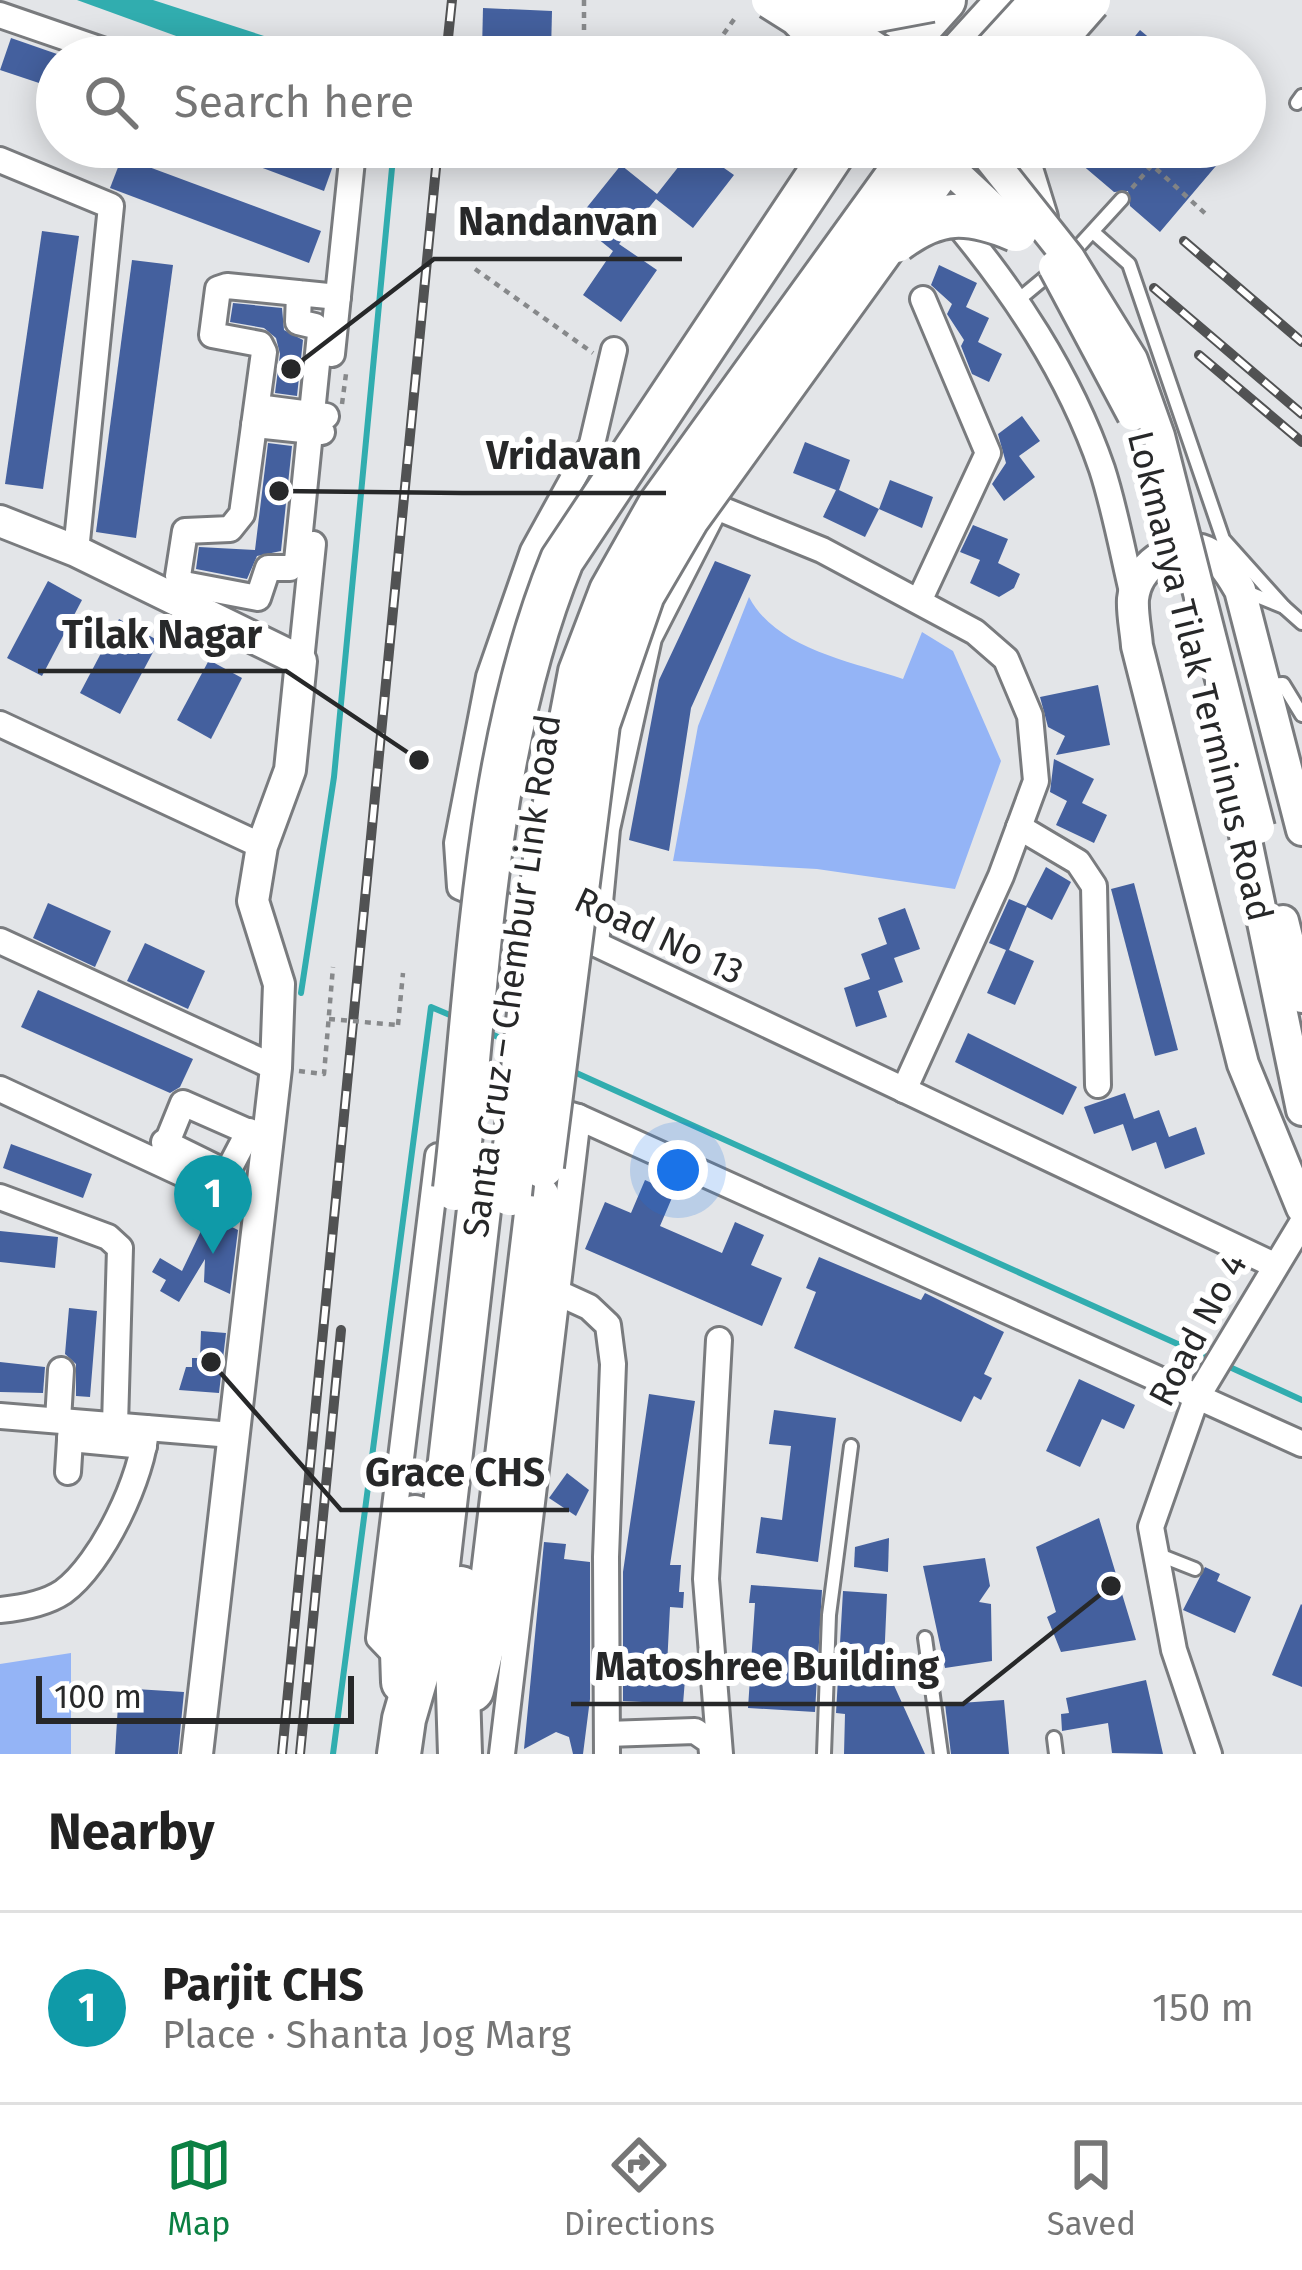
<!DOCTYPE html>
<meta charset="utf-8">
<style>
:root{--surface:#fff;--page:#f2f2f2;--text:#222;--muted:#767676;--line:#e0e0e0;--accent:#0b8043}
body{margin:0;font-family:"Fira Sans",sans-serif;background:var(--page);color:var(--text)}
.scale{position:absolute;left:36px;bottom:30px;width:318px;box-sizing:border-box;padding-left:12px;border:6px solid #272829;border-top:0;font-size:33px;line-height:42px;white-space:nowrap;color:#272829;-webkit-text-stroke:9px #fff;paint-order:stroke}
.you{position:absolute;left:678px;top:1170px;width:42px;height:42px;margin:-30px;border:9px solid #fff;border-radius:50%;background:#1a73e8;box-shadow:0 0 0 18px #1a73e833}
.badge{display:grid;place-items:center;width:78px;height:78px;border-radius:50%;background:var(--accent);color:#fff;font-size:39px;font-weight:700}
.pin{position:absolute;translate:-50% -99px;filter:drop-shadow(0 3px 6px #0008)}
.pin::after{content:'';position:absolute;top:63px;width:42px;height:36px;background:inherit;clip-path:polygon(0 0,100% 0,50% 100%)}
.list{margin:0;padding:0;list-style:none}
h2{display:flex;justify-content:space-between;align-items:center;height:156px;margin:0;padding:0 48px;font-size:51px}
h2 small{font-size:39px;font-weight:400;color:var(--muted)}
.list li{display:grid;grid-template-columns:78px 1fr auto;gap:36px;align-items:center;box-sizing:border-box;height:192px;padding:0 48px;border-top:3px solid var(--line)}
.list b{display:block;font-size:45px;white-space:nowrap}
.list p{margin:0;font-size:39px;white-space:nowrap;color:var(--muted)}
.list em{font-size:39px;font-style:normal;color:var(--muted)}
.icon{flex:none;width:66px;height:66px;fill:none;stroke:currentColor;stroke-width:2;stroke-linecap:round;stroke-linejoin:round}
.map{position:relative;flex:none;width:1302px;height:1754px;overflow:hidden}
.search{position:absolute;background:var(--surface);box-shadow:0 6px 30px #0003;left:36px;right:36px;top:36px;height:132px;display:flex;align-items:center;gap:30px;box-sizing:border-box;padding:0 42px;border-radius:66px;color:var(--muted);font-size:45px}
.sheet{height:348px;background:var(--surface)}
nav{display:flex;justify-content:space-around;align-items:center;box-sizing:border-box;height:168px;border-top:3px solid var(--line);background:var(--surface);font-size:33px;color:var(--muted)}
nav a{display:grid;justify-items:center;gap:6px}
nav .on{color:var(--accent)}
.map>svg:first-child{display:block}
</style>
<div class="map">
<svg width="1302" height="1754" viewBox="0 0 1302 1754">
<rect width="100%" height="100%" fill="#e3e5e8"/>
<!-- green -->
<g fill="#94b4f6">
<path d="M749,597C776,649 850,661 903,679L922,632L953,651L1001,761L955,889L817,869L673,861L698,726Z"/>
<polygon points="71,1653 71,1754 0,1754 0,1664"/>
</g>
<!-- water -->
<polygon fill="#31adaf" points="77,0 153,0 329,57 234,57"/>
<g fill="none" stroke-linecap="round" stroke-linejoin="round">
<!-- stream -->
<g stroke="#31adaf" stroke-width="6">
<polyline points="301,993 334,777 394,147"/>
<polyline points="485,1031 511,1043"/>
<polyline points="572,1071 1211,1359"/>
<polyline points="1223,1364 1302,1400"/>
<polyline points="333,1754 431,1007 457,1018"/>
</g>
</g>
<!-- building -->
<g fill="#44609e">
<polygon points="483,8 552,11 551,52 482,50"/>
<polygon points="1140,30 1172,57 1118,57"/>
<polygon points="11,38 57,54 57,89 0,70"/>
<polygon points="301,147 335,160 324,191 212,149"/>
<polygon points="694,147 734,175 693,228 656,199 619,244 657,270 621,322 583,295 613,251 576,221 621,165 657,194"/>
<polygon points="1061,147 1232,147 1160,232 1130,206 1128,191 1114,192"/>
<polygon points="122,157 321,231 309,263 110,188"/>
<polygon points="42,231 79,236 43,489 5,484"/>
<polygon points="132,260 173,265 136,538 96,532"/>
<polygon points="939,265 977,283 966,307 989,318 978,342 1002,354 989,382 972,374 961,346 964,340 947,314 952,304 931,285"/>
<polygon points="233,303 282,308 284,330 303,340 297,396 275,393 280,354 276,338 264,328 230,322"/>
<polygon points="1022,416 1040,441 1019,456 1035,477 1004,501 992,484 1006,463 998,434"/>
<polygon points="805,442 850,460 839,490 879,509 890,480 933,497 922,528 879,509 865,537 823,517 836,490 793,473"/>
<polygon points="268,443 292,446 281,551 257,556 247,579 196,569 199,547 255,550"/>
<polygon points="973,525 1008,539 998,563 1020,574 1014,588 999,597 970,583 980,560 960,552"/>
<polygon points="715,561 751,575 691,708 669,851 629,840 659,680"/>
<polygon points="48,581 82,600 42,676 7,658"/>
<polygon points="119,619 159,641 120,714 80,693"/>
<polygon points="209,660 242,678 211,739 177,720"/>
<polygon points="1098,685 1110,745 1056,755 1065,736 1048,727 1040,697"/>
<polygon points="1054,759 1094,779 1082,803 1107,815 1094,843 1056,825 1067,801 1050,792"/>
<polygon points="1046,867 1071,882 1052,920 1027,907 1009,950 1034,961 1015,1005 987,993 1006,950 989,943 1009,899 1026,906"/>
<polygon points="1134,883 1178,1050 1155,1056 1111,889"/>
<polygon points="48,903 111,931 95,967 33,938"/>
<polygon points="905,908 920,949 894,958 903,982 878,991 887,1017 856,1027 844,988 870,979 861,954 887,944 878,918"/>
<polygon points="145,943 205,971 188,1009 127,981"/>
<polygon points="38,990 193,1059 180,1087 170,1093 21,1027"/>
<polygon points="968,1033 1077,1087 1063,1115 955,1062"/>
<polygon points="1125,1093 1134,1119 1159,1110 1169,1137 1196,1127 1205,1154 1165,1169 1156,1142 1132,1151 1123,1124 1094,1134 1084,1107"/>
<polygon points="11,1144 92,1174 83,1198 3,1168"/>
<polygon points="645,1180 674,1193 660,1226 722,1253 735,1222 764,1235 751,1265 782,1278 762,1326 585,1249 605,1202 631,1213"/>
<polygon points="212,1208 235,1219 232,1227 238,1230 230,1294 204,1282 205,1259 179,1302 160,1291 166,1280 152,1272 160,1258 182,1271"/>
<polygon points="0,1231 58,1237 55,1268 0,1262"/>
<polygon points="819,1257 921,1300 925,1293 1004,1332 984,1374 992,1378 981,1400 974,1396 961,1422 794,1348 816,1292 806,1288"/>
<polygon points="69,1308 97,1311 90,1397 76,1396 76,1364 65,1354"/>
<polygon points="201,1331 226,1333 219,1393 179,1390 186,1367 192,1367 192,1358 200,1358"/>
<polygon points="0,1362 45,1367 43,1393 0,1392"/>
<polygon points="1079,1379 1135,1405 1124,1429 1102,1419 1080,1467 1046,1451"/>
<polygon points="649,1394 695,1401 670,1565 681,1565 679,1592 684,1592 683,1608 670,1607 667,1666 686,1667 683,1704 623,1701 623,1572"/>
<polygon points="774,1410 836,1418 818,1562 756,1553 761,1517 782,1520 791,1446 769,1444"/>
<polygon points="567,1473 589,1490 576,1516 549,1498"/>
<polygon points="1099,1518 1136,1640 1061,1652 1047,1617 1056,1612 1036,1547"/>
<polygon points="889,1538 888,1572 854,1567 855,1547"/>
<polygon points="544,1542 566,1544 564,1559 590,1562 590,1699 583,1754 573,1754 569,1737 556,1732 524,1749"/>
<polygon points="985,1558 990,1586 979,1602 991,1604 992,1661 945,1668 923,1566"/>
<polygon points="1205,1567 1220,1574 1217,1581 1251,1597 1235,1633 1183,1610"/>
<polygon points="751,1585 822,1590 815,1712 748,1708 755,1603 749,1603"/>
<polygon points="843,1591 887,1594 884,1663 925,1754 844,1754 845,1714 836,1713"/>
<polygon points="1301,1604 1302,1605 1302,1687 1272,1675"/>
<polygon points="1146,1680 1163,1754 1112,1753 1108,1723 1062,1731 1061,1714 1069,1713 1066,1698"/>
<polygon points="119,1688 184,1692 178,1754 115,1754"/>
<polygon points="1004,1700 1009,1754 951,1754 945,1704"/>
</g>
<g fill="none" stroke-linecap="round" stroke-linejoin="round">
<!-- service casing -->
<g stroke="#797b7e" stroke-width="18">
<g id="service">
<polyline points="1297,103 1302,96"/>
<polyline points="1093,232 1129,264 1223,539 1284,607"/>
<polyline points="1068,258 1122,199"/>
<polyline points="1017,301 1053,271"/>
<polyline points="1247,592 1284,607 1302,623"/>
<polyline points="1266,685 1283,684 1302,715"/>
<polyline points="1157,1554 1195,1569"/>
<polyline points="925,1638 941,1754"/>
<polyline points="1054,1738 1056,1754"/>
<polyline points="824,1754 829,1615 851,1446"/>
</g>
</g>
<!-- minor casing -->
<g stroke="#797b7e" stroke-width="30">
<g id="minor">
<polyline points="0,15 122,57"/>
<polyline points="0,160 111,206 76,551"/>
<path d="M949,214C1013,290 1069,373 1102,469C1115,509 1123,554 1133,596"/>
<polyline points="299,293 298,322 315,326 320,334 297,561 290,568 268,568 258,598 184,584 178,576 185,531 230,529 242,514 264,352 260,344 212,335 218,289 227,286 328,296 338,297"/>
<polyline points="614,350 592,444 533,551 489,677 457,843 460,887 596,944 1272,1264"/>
<polyline points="332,354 353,151 346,147"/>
<polyline points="257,407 326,416"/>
<polyline points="254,425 322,432"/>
<polyline points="716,507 822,550 975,632 1006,659 1030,716 1036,781 1001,876 904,1090"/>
<polyline points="920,599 988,453 923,299"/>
<polyline points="301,661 313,544"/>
<polyline points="0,724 262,846"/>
<polyline points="1019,827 1078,862 1094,886 1098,1085"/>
<polyline points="0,941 276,1068"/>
<polyline points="596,944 607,829 649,638 714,511"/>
<polyline points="458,1082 578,1117 1302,1444"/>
<polyline points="0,1089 258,1209"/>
<polyline points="164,1142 227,1173 249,1131"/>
<polyline points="159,1162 183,1103 267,1140"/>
<polyline points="0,1197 108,1237 120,1248 115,1425"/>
<polyline points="554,1291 589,1307 608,1325 613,1364 606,1557 607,1754"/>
<polyline points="719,1340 706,1579 720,1754"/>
<polyline points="0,1416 232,1435"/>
<polyline points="58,1420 61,1370"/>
<polyline points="70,1439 144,1446"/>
<polyline points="68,1472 71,1424"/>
<path d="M0,1610C21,1608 45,1604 63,1592C102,1564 144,1475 146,1428"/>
<polyline points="401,1661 379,1638 438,1156"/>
<polyline points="607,1734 695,1731 711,1742 712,1754"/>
<polyline points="502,1754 578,1117"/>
<polyline points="1209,1754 1174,1650 1151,1527 1196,1399 1302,1223"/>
</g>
</g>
<!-- tertiary casing -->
<g stroke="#797b7e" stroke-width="36">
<g id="tertiary">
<polyline points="0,521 76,551 301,661 290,770 262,846 253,901 279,984 276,1068 197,1754"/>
<polyline points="1236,792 1302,1110"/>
<path d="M1302,830L1240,590C1231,575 1220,555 1201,550C1170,542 1136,568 1133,599C1132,614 1136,631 1137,646L1243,1064L1302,1208"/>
<polyline points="1283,921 1302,997"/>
</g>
</g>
<!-- trunk casing -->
<g stroke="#797b7e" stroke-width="48">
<g id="trunk">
<polyline points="893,57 944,0"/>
<polyline points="957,57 1009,0"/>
<polyline points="1014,147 1036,218"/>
<polyline points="403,1682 401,1623 415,1517"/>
<polyline points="472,1690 486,1632 538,1197"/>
<polyline points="399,1754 404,1719 431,1626 481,1192"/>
<polyline points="460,1754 456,1629 461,1588"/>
</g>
</g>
<!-- path -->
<g stroke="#87898b" stroke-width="4.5" stroke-dasharray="6 6" stroke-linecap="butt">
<polyline points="584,0 584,40 708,56 735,18"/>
<polyline points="538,57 538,52"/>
<polyline points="545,57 545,52"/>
<polyline points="1132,188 1152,165 1209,217"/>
<polyline points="475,269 593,353"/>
<polyline points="342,404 346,374"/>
<polyline points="398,1025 403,973"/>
<polyline points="299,1071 324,1074 333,967"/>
</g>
<!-- service -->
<use href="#service" stroke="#fff" stroke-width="12"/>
<!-- minor -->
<use href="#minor" stroke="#fff" stroke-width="24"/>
<!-- tertiary -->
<use href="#tertiary" stroke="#fff" stroke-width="30"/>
<!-- trunk -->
<use href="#trunk" stroke="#fff" stroke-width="42"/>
<!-- rail casing -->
<g stroke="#515253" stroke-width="10">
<g id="rail">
<polyline points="446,57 452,0"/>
<polyline points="1184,241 1302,342"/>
<polyline points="1154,288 1302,414"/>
<polyline points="1199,355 1302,442"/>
<polyline points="282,1754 438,147"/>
<polyline points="300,1754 341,1330"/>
</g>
</g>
<!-- rail -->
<use href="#rail" stroke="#fff" stroke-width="6" stroke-dasharray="18" stroke-linecap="butt"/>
<!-- tertiary-bridge casing -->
<g stroke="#797b7e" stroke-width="36" stroke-linecap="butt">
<g id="tertiary-bridge">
<polyline points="981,147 1069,258 1132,360 1159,436 1259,828"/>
<polyline points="944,163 1007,222"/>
<polyline points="1054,267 1133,415"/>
</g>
</g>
<!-- secondary-bridge casing -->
<g stroke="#797b7e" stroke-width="42" stroke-linecap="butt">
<g id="secondary-bridge">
<polyline points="770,0 797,17 836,57"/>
<polyline points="809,8 884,57"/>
</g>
</g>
<!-- trunk-bridge casing -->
<g stroke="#797b7e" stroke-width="48" stroke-linecap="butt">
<g id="trunk-bridge">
<polyline points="796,0 856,14 931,0"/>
<polyline points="991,57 1043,0"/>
<polyline points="1039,57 1089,0"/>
<path d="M896,241C938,209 968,210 1016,230"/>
<polyline points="542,1166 598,724 643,594 687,519 944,163"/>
<path d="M455,1189C479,982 483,754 562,560L837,147"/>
<polyline points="510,1194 546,850 580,672 611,591 659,506 918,147"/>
</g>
</g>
<!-- path-bridge -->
<polyline stroke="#87898b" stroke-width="4.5" stroke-dasharray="6 6" stroke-linecap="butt" points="329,1019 398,1025"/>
<!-- tertiary-bridge -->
<use href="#tertiary-bridge" stroke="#fff" stroke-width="30"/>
<!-- secondary-bridge -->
<use href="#secondary-bridge" stroke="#fff" stroke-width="36"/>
<!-- trunk-bridge -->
<use href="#trunk-bridge" stroke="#fff" stroke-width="42"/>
</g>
<g text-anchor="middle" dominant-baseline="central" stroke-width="12" stroke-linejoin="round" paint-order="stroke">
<!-- street labels -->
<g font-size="36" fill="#272829" stroke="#fff">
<text transform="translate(1200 676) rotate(76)">Lokmanya Tilak Terminus Road</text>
<text transform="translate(659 936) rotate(25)">Road No 13</text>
<text transform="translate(512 976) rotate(-82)">Santa Cruz – Chembur Link Road</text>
<text transform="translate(1198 1330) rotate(-62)">Road No 4</text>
</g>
</g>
<!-- callouts -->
<path fill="none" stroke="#272829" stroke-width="4.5" d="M291 369L434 259H682M279 491L462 493H666M419 760L286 671H38M211 1362L341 1510H569M1111 1586L963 1704H571"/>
<g fill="#272829" stroke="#fff" stroke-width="4.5">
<circle cx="291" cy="369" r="12"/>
<circle cx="279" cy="491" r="12"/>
<circle cx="419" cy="760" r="12"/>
<circle cx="211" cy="1362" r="12"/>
<circle cx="1111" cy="1586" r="12"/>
</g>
<g font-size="39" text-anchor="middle" font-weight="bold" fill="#272829" stroke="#fff" stroke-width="12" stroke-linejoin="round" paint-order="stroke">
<text x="558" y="235">Nandanvan</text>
<text x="564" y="469">Vridavan</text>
<text x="162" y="648">Tilak Nagar</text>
<text x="455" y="1486">Grace CHS</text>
<text x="767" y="1680">Matoshree Building</text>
</g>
</svg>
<div class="scale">100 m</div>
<div class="you"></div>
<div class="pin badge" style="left:213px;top:1254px;background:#0f9aa8">1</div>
<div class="search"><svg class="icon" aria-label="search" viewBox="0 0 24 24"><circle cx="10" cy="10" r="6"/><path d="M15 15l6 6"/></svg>Search here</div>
</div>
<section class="sheet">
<h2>Nearby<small></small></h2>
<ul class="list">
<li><span class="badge" style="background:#0f9aa8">1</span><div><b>Parjit CHS</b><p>Place · Shanta Jog Marg</p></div><em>150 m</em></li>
</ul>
</section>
<nav>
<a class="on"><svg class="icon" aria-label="map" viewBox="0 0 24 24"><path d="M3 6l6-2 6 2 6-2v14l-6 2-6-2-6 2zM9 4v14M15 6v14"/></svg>Map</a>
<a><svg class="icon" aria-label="directions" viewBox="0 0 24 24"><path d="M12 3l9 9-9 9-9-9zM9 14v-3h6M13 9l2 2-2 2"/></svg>Directions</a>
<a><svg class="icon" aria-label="saved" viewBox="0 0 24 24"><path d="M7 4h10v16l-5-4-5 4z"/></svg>Saved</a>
</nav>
